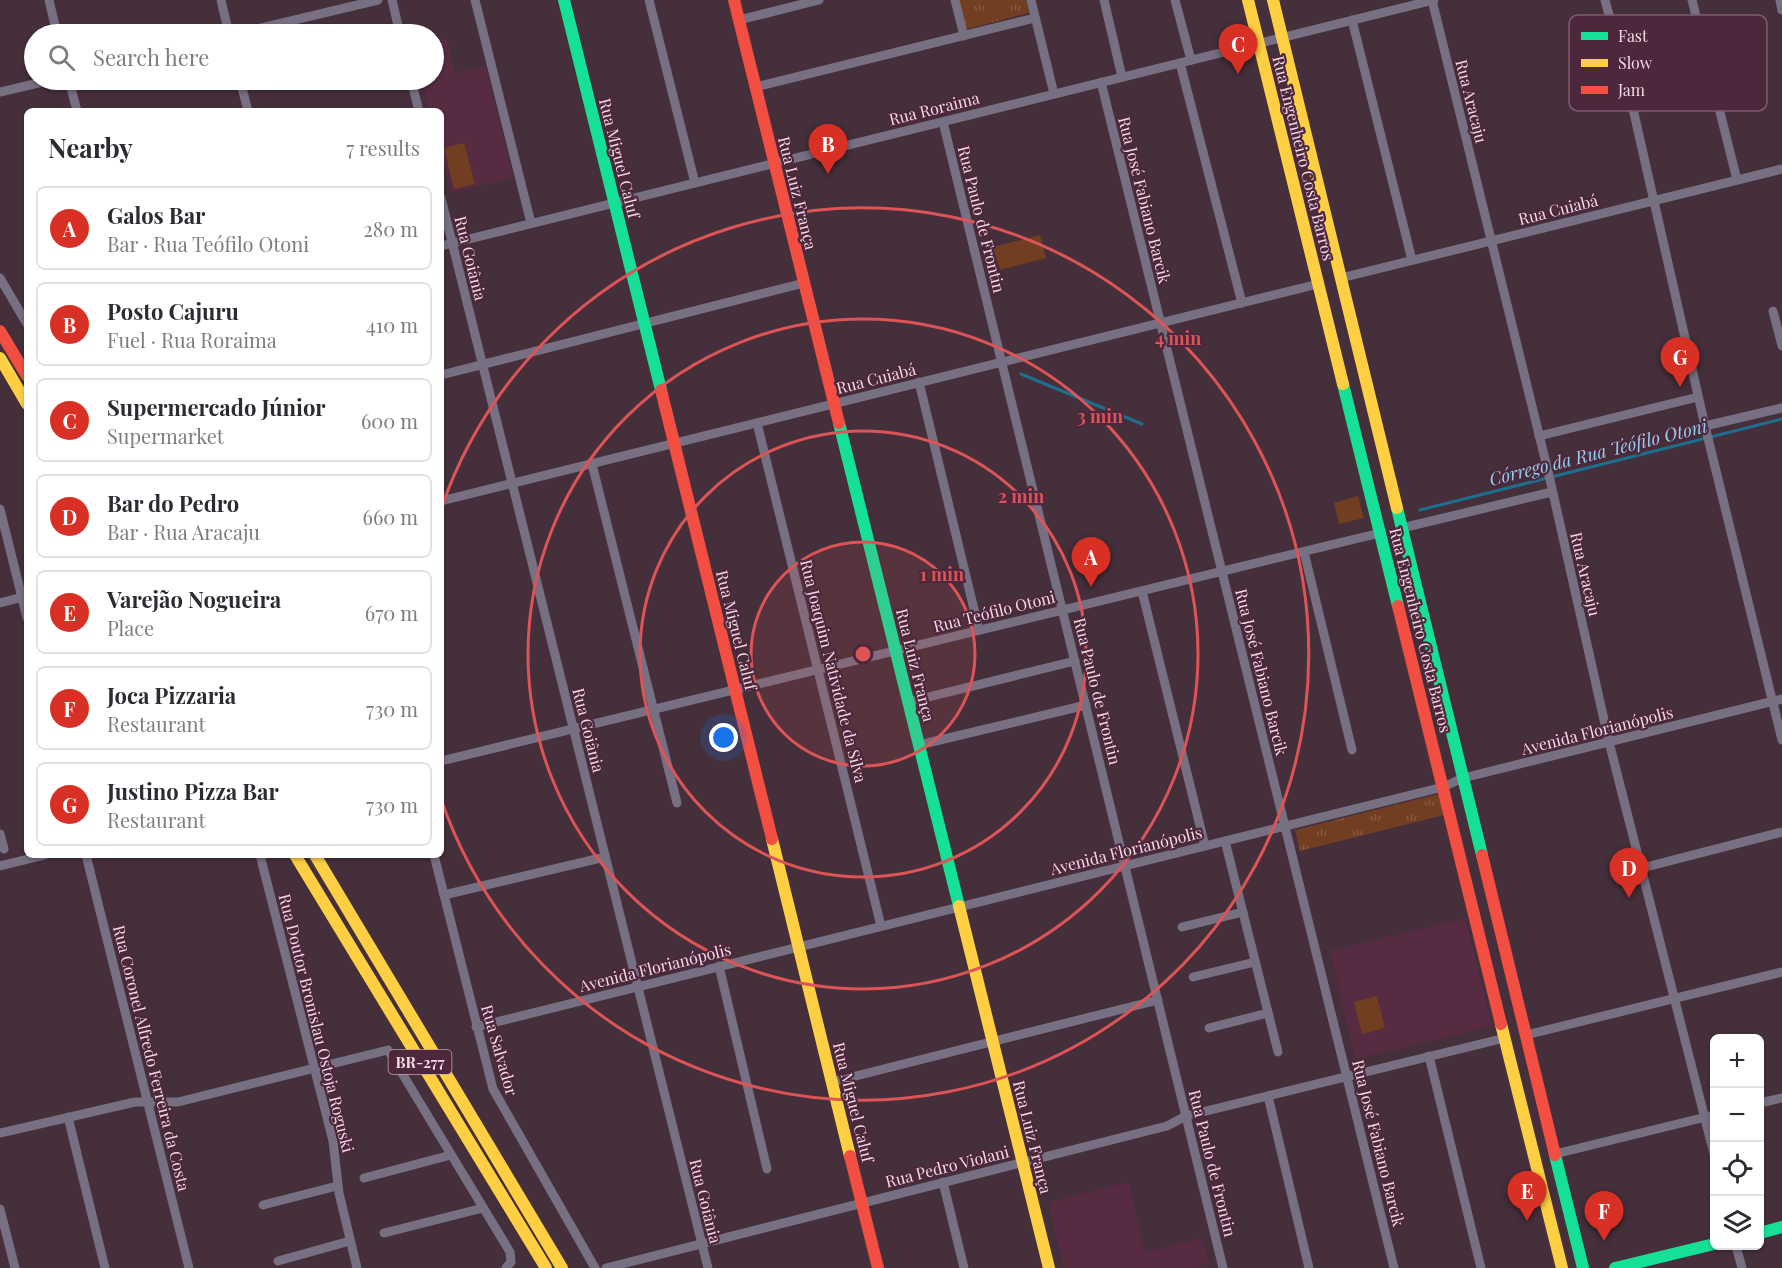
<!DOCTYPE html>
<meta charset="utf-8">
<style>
:root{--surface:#fff;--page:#f2f2f3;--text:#2b2b33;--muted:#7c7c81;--line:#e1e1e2;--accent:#d93025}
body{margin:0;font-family:"Playfair Display",serif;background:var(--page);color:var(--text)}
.controls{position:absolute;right:18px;bottom:18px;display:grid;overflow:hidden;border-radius:9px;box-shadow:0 2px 4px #0004}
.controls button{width:54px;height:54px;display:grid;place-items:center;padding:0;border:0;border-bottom:2px solid var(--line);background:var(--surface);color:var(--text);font:30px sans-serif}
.you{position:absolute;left:724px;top:738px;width:21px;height:21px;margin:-15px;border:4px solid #fff;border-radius:50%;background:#1a73e8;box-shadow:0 0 0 9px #1a73e833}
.badge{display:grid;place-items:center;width:39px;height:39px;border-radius:50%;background:var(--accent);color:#fff;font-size:20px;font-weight:700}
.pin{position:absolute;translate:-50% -50px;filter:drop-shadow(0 2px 3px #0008)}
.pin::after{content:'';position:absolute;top:32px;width:21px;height:18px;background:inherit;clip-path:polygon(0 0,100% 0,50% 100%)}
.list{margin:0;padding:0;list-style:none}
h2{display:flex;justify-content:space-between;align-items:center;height:78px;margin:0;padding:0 24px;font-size:26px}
h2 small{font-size:20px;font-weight:400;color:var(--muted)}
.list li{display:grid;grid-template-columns:39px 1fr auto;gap:18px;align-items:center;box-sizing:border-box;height:84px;margin:0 12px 12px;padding:0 12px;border:2px solid var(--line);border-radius:9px}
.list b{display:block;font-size:22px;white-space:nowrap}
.list p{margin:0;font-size:20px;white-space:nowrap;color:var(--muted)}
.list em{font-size:20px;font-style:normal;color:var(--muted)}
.icon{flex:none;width:33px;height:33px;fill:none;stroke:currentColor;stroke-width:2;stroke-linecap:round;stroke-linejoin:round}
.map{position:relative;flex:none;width:1782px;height:1268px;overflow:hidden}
.search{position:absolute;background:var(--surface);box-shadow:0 2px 4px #0004;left:24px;top:24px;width:420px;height:66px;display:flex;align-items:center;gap:15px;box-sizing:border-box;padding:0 21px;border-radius:33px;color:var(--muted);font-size:22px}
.panel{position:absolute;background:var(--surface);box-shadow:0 2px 4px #0004;left:24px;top:108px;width:420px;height:750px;border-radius:9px}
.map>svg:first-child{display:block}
</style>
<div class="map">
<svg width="1782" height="1268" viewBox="0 0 1782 1268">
<defs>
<pattern id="grass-tufts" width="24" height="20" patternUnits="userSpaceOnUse" patternTransform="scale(1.5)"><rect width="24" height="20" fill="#723e22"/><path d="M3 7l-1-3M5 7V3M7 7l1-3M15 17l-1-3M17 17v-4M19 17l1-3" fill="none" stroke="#875942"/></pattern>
</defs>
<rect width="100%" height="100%" fill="#452f3a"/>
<!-- built -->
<g fill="#572c43">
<polygon points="446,38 455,73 485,66 513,178 451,193 441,154 441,111 430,111 422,80 434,80 434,41"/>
<polygon points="1465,918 1492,1026 1356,1059 1330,951"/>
<polygon points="1128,1182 1145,1252 1202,1238 1209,1264 1191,1268 1064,1268 1048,1202"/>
</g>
<!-- grass -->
<g fill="url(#grass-tufts)">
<polygon points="959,0 1026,0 1029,13 967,29"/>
<polygon points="1438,794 1444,815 1300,851 1295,830"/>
</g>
<!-- pitch -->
<g fill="#723e22">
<polygon points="464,143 475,184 454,189 444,148"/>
<polygon points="1040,235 1046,258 1000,270 993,247"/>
<polygon points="1358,496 1364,518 1339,524 1334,503"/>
<polygon points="1377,996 1385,1028 1362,1034 1354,1002"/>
</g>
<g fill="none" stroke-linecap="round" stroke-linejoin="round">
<!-- stream -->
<g stroke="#1e6f8f" stroke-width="3">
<polyline points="1021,374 1142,424"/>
<polyline points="1420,510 1782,419"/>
</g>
<!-- street -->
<g stroke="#776f82" stroke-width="9">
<polyline points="49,0 57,34"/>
<polyline points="221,0 229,34"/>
<polyline points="392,0 400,34"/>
<polyline points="475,0 531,223"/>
<polyline points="649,0 695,183"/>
<polyline points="955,0 964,36"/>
<polyline points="1031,0 1054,94"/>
<polyline points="1104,0 1122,77"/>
<polyline points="1175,0 1191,60"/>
<polyline points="1432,0 1548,471 1609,742 1714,1154"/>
<polyline points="1605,0 1626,78 1705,426 1782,740"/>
<polyline points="1692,0 1737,180"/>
<polyline points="1780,0 1782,10"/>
<polyline points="739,20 819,0"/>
<polyline points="1352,20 1412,260"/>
<polyline points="236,34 378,0"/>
<polyline points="1180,63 1242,303"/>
<polyline points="69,80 77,111"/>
<polyline points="240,80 248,111"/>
<polyline points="411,80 419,111"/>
<polyline points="1101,82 1394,1268"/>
<polyline points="755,87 1035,18"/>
<polyline points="0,92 51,80"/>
<polyline points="943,122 1223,1268"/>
<polyline points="441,198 708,1268"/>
<polyline points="441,246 1434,0"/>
<polyline points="0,278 27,324"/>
<polyline points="1341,278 1782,169"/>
<polyline points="1773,311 1782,346"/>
<polyline points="441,375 804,283"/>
<polyline points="919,382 979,630"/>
<polyline points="757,423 881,926"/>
<polyline points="1705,426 1782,408"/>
<polyline points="1539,436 1698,397"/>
<polyline points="592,464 677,803"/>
<polyline points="441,501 1318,284"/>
<polyline points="0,509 27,618"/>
<polyline points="1402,528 1552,492"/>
<polyline points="1304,552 1352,750"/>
<polyline points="1142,591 1205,846"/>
<polyline points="0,603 27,596"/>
<polyline points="908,702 1075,661"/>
<polyline points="919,745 1086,705"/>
<polyline points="441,761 1380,533"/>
<polyline points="0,834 4,849"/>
<polyline points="1225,841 1278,1052"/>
<polyline points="86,855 189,1268"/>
<polyline points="260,855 333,1141 339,1193 357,1268"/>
<polyline points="434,855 493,1089 595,1268"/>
<polyline points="0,866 45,855"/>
<polyline points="1642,868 1782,832"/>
<polyline points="444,895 605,857"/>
<polyline points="1182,927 1243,912"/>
<polyline points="719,966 767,1169"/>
<polyline points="1193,977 1255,962"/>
<polyline points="476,1027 1443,787 1463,778 1782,699"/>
<polyline points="1209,1028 1268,1013"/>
<polyline points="1526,1035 1782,972"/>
<polyline points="1429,1056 1481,1268"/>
<polyline points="832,1082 1158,1000"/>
<polyline points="1268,1096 1309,1268"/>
<polyline points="1760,1103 1782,1098"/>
<polyline points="68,1117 105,1268"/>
<polyline points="0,1133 135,1102 178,1102 388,1050 510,1252 511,1262 506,1268"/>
<polyline points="1555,1154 1714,1115"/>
<polyline points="364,1178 451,1155"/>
<polyline points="943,1182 964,1268"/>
<polyline points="263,1205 337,1186"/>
<polyline points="0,1209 15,1268"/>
<polyline points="384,1233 483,1208"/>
<polyline points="1736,1246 1742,1268"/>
<polyline points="278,1261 350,1241"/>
<polyline points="606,1268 1167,1126 1186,1116 1505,1038"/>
</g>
<!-- fast -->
<g stroke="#16e098" stroke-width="12">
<polyline points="564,0 661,390"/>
<polyline points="1343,384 1398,606"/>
<polyline points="839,423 959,906"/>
<polyline points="1397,508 1482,855"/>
<polyline points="1555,1155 1583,1268"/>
<polyline points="1760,1233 1782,1227"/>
<polyline points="1615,1268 1714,1244"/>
</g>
<!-- slow -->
<g stroke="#ffcf43" stroke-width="12">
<polyline points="1248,0 1343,384"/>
<polyline points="1273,0 1397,508"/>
<polyline points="0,358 27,404"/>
<polyline points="772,839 850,1156"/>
<polyline points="295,855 546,1268"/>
<polyline points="315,855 562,1268"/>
<polyline points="959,906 1049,1268"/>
<polyline points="1501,1024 1562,1268"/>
</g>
<!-- jam -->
<g stroke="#f24e42" stroke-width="12">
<polyline points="734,0 839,423"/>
<polyline points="0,331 27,376"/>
<polyline points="661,390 772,839"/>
<polyline points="1398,606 1501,1024"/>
<polyline points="1482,855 1555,1155"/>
<polyline points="850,1156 878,1268"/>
</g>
</g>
<!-- distance rings -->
<circle cx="863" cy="654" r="112" fill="#dd5457" fill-opacity=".12"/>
<g fill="none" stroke="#dd5457" stroke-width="3">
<circle cx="863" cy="654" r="112"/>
<circle cx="863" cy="654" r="223"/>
<circle cx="863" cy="654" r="335"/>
<path d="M441 509A446 446 0 1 1 441 799"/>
</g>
<g text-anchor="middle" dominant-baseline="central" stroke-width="4.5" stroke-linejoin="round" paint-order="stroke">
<!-- shield labels -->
<rect fill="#4d273b" stroke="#c0a3b1" stroke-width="1.5" x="388.5" y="1050" width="63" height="24" rx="4.5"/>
<g font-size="15" font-weight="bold" fill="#f2d8e4">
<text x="420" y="1062">BR-277</text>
</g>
<!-- street labels -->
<g font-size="16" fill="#f2d8e4" stroke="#4d273b">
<text transform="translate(1472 101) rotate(76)">Rua Aracaju</text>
<text transform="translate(934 108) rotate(-14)">Rua Roraima</text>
<text transform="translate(620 158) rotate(76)">Rua Miguel Caluf</text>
<text transform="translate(1304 158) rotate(76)">Rua Engenheiro Costa Barros</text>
<text transform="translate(798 193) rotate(76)">Rua Luiz França</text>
<text transform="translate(1145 200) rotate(76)">Rua José Fabiano Barcik</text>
<text transform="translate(1558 209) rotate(-14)">Rua Cuiabá</text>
<text transform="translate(982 219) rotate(76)">Rua Paulo de Frontin</text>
<text transform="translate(471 258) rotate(76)">Rua Goiânia</text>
<text transform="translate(876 378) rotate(-14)">Rua Cuiabá</text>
<text transform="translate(1586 574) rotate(77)">Rua Aracaju</text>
<text transform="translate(994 611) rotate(-14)">Rua Teófilo Otoni</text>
<text transform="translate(737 630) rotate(76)">Rua Miguel Caluf</text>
<text transform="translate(1421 630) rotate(76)">Rua Engenheiro Costa Barros</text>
<text transform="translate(916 665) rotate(76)">Rua Luiz França</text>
<text transform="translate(834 671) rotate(76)">Rua Joaquim Natividade da Silva</text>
<text transform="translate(1262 672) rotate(76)">Rua José Fabiano Barcik</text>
<text transform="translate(1098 691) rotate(76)">Rua Paulo de Frontin</text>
<text transform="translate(589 730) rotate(76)">Rua Goiânia</text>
<text transform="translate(1597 730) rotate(-14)">Avenida Florianópolis</text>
<text transform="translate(1126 850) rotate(-14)">Avenida Florianópolis</text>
<text transform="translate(655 967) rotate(-14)">Avenida Florianópolis</text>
<text transform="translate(317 1023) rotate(76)">Rua Doutor Bronislau Ostoja Roguski</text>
<text transform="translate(500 1050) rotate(74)">Rua Salvador</text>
<text transform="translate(152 1058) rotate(76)">Rua Coronel Alfredo Ferreira da Costa</text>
<text transform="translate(854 1102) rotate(76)">Rua Miguel Caluf</text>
<text transform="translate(1033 1137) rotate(76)">Rua Luiz França</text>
<text transform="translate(1379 1143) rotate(76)">Rua José Fabiano Barcik</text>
<text transform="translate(1213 1163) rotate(76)">Rua Paulo de Frontin</text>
<text transform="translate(947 1166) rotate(-14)">Rua Pedro Violani</text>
<text transform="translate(706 1201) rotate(76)">Rua Goiânia</text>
</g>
<!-- water labels -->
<g font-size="18" font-style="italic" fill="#91d0ed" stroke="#4d273b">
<text transform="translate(1598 452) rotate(-14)">Córrego da Rua Teófilo Otoni</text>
</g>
</g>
<!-- legend -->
<rect x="1569" y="15" width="198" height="96" rx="9" fill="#4d273b" stroke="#7f5c6e" stroke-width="1.5"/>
<rect x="1581" y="32" width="27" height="8" fill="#16e098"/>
<rect x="1581" y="59" width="27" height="8" fill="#ffcf43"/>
<rect x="1581" y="86" width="27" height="8" fill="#f24e42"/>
<g font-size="16" fill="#f2d8e4">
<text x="1618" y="42">Fast</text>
<text x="1618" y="69">Slow</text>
<text x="1618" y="96">Jam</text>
</g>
<circle cx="863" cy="654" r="9" fill="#dd5457" stroke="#4d273b" stroke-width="3"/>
<g font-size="18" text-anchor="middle" font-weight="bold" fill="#dd5457" stroke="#4d273b" stroke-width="4.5" stroke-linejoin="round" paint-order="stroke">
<text x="1178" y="345">4 min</text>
<text x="1100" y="423">3 min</text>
<text x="1021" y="503">2 min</text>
<text x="942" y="581">1 min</text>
</g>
</svg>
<div class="controls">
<button>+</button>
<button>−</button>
<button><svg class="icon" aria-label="locate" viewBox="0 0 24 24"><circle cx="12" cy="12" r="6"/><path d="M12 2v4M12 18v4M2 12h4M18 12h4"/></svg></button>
<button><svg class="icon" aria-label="layers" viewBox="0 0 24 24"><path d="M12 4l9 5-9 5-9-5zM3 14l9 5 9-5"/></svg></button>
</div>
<div class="you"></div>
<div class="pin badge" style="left:1091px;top:587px">A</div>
<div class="pin badge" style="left:828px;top:174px">B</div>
<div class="pin badge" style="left:1238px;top:74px">C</div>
<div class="pin badge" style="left:1629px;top:898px">D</div>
<div class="pin badge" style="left:1527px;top:1221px">E</div>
<div class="pin badge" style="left:1604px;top:1241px">F</div>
<div class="pin badge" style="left:1680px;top:387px">G</div>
<div class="search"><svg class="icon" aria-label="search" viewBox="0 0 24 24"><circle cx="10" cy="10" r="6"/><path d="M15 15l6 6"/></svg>Search here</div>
<section class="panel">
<h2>Nearby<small>7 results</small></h2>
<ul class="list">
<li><span class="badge">A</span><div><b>Galos Bar</b><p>Bar · Rua Teófilo Otoni</p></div><em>280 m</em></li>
<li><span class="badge">B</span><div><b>Posto Cajuru</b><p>Fuel · Rua Roraima</p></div><em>410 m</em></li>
<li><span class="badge">C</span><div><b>Supermercado Júnior</b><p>Supermarket</p></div><em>600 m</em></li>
<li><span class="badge">D</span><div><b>Bar do Pedro</b><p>Bar · Rua Aracaju</p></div><em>660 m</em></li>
<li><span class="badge">E</span><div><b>Varejão Nogueira</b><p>Place</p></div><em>670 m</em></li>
<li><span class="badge">F</span><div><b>Joca Pizzaria</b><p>Restaurant</p></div><em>730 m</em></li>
<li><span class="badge">G</span><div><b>Justino Pizza Bar</b><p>Restaurant</p></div><em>730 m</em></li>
</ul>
</section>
</div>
